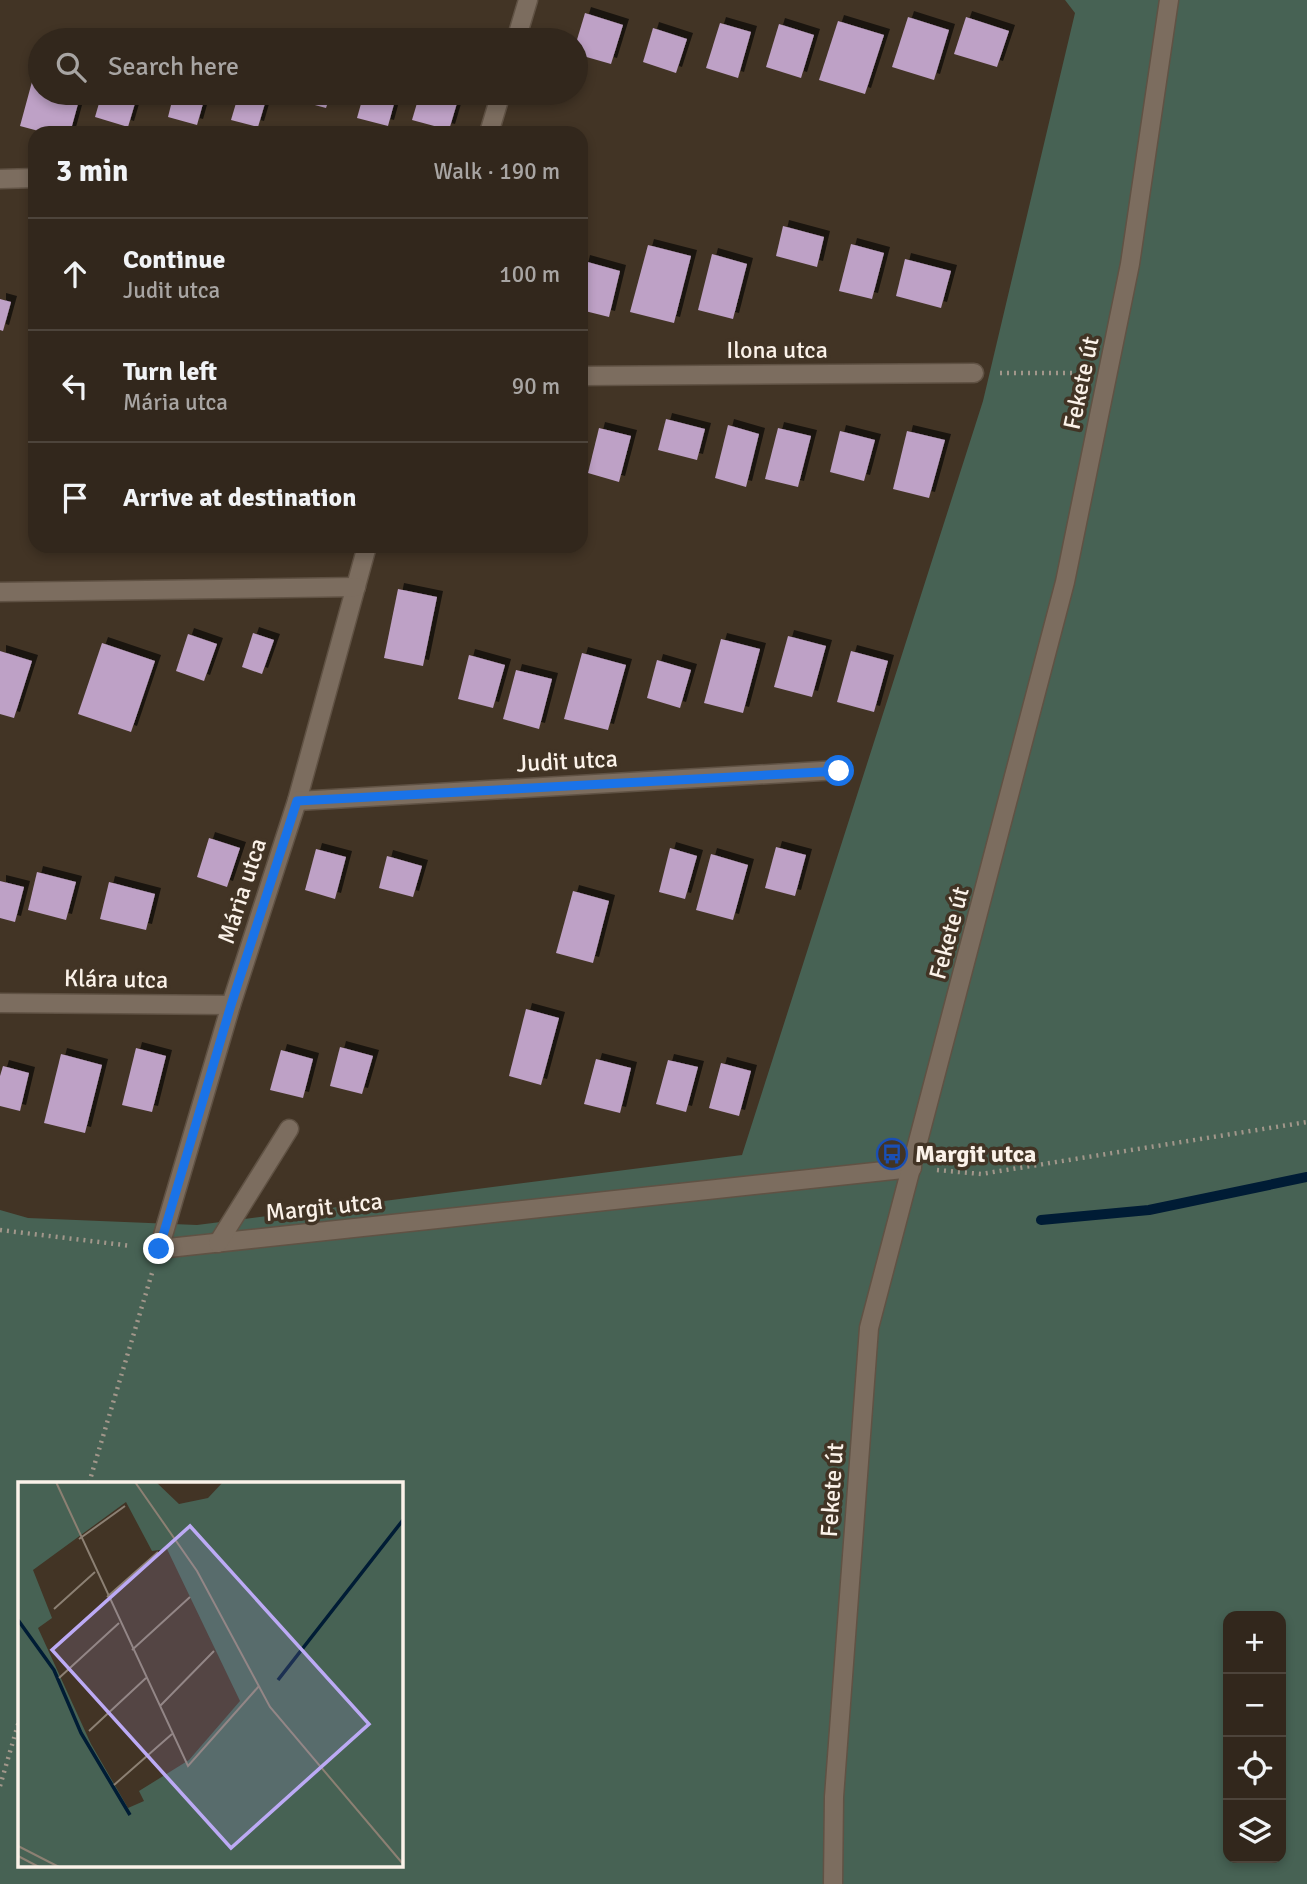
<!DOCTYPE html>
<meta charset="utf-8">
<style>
:root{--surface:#32271c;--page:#3d3329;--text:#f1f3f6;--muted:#a8a5a3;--line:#4d443b}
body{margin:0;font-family:Signika,sans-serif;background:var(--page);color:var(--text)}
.controls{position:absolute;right:21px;bottom:21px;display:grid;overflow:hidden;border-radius:14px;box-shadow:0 4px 10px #0003}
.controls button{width:63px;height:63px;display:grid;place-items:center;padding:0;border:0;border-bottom:2px solid var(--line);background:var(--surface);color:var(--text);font:35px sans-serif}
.stop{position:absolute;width:21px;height:21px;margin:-16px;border:5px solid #1a73e8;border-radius:50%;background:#fff}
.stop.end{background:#1a73e8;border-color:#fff;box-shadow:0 2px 7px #0008}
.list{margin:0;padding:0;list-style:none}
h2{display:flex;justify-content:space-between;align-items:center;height:91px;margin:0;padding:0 28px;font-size:30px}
h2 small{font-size:23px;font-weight:400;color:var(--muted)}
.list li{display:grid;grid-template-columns:46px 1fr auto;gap:21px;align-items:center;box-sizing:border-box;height:112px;padding:0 28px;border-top:2px solid var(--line)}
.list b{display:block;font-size:26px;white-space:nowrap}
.list p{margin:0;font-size:23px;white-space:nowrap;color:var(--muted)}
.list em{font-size:23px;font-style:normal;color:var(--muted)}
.icon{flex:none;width:38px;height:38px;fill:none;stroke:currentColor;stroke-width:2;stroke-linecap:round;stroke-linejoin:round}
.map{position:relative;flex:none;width:1307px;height:1884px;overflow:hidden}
.search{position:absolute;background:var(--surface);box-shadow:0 4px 10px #0003;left:28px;top:28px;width:560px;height:77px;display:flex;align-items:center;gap:18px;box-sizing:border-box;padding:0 24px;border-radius:38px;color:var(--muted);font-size:26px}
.panel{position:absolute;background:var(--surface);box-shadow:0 4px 10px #0003;left:28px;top:126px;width:560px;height:427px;border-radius:21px}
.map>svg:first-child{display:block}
</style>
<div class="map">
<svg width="1307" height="1884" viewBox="0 0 1307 1884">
<defs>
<filter id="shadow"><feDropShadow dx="6" dy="-6" stdDeviation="0" flood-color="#0009"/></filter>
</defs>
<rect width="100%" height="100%" fill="#423425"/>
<!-- green -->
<path fill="#476254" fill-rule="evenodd" d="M1065,0H1307V1884H0V1210L28,1218L197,1225L742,1155L983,401L1075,13ZM19,1483H401V1865H19ZM1228,1616H1281V1858H1228Z"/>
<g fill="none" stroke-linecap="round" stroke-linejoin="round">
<!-- stream -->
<polyline stroke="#001c35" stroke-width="10" points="1041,1220 1149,1210 1307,1177"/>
</g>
<!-- building -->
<g fill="#bea1c6" filter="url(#shadow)">
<polygon points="585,13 623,25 611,64 576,54 576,43"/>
<polygon points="908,17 949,30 934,80 892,67"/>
<polygon points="966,17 1009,31 997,67 954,54"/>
<polygon points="838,21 884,35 865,94 819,80"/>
<polygon points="720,23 751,32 738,78 706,68"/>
<polygon points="779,24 814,35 801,78 766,67"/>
<polygon points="653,28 687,39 676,73 643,62"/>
<polygon points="36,67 40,68 40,93 81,93 70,133 46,133 20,126"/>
<polygon points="102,93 138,93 128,127 95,117"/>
<polygon points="174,93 206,93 197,125 168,117"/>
<polygon points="239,93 268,93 258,127 231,120"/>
<polygon points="286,93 331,93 326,108 285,97"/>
<polygon points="364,93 397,93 388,126 357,118"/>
<polygon points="420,93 460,93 449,130 412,120"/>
<polygon points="783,226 824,237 817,267 776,256"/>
<polygon points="851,244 884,253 872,299 839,291"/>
<polygon points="648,245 691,256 674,323 630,312"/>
<polygon points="712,254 747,264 733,319 698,310"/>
<polygon points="905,259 951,271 941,308 896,296"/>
<polygon points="584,261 620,271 609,317 581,310 581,274"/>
<polygon points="0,299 11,302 3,331 0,330"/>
<polygon points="666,419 705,429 697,460 658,450"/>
<polygon points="728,425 759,434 746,487 715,478"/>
<polygon points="599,428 631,436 619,482 588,473"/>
<polygon points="778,428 811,436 798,487 765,479"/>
<polygon points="840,431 875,440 864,481 830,472"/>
<polygon points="907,431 945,440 929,498 893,489"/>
<polygon points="398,589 437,597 423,666 384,658"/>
<polygon points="253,633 274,640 262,674 242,667"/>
<polygon points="188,634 217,644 204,681 176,671"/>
<polygon points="788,636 826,646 812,697 774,687"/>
<polygon points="721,639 760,649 743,713 704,703"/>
<polygon points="102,643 155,661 131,732 78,714"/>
<polygon points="0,651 32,661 14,718 0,714"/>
<polygon points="851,651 888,661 874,712 837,702"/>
<polygon points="582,653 626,665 608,730 564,719"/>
<polygon points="469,655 505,665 493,708 458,699"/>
<polygon points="657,660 691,670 680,708 647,698"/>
<polygon points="516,670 552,679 539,729 503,719"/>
<polygon points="209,838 240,848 227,887 197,877"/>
<polygon points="776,847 806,855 795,896 765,888"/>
<polygon points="670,848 697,856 685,899 659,892"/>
<polygon points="316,849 346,857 335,899 305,890"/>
<polygon points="711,854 748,865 733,920 696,910"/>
<polygon points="387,856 422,866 413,897 379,888"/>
<polygon points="37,872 76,882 66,920 28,910"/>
<polygon points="0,881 24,887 15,922 0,918"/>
<polygon points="109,882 155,894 146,930 100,919"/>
<polygon points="573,891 609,901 593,963 556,953"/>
<polygon points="526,1009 559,1018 541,1085 509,1076"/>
<polygon points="340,1047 373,1056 362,1094 330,1086"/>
<polygon points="136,1048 166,1056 152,1112 122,1105"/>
<polygon points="281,1050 313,1059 303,1098 270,1090"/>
<polygon points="61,1054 102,1065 85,1133 44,1123"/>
<polygon points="596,1059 631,1068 620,1113 584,1104"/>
<polygon points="668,1060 698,1067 686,1112 656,1104"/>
<polygon points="721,1063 751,1071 739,1116 709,1108"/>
<polygon points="3,1066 29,1073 20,1111 0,1106 0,1076"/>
</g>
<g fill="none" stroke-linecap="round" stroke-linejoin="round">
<!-- minor casing -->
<g stroke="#605244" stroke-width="21">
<g id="minor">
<polyline points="516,40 528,0"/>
<polyline points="489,133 501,93"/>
<polyline points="0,179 35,178"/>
<polyline points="581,376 974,373"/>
<polyline points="367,546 297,801 231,1005 159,1249 912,1168"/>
<polyline points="0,592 356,587"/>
<polyline points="297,801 839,770"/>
<polyline points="0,1003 231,1005"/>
<polyline points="218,1243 289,1129"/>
<polyline points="833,1884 834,1797 869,1328 1065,582 1130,264 1169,0"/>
</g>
</g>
<!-- path -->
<g stroke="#a2978b" stroke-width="4.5" stroke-dasharray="2 5" stroke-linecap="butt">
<polyline points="1000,373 1082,373"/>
<polyline points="937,1170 981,1174 1307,1122"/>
<polyline points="0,1230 132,1246"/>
<polyline points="89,1483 152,1273"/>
<polyline points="0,1786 19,1721"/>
</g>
<!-- minor -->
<use href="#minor" stroke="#7c6d5f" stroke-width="18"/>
</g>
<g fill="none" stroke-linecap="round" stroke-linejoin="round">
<!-- route -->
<polyline stroke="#1a73e8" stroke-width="9" points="159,1249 231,1005 297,801 839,771"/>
</g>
<!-- icons -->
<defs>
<g id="bus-ring" transform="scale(1.575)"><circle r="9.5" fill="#423425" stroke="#1a4fb4" stroke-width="1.5"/><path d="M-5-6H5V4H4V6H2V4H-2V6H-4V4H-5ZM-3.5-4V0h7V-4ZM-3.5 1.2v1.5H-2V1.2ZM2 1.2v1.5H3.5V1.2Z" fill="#1a4fb4"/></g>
</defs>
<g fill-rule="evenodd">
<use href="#bus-ring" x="892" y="1154"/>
</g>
<g text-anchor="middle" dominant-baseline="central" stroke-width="7" stroke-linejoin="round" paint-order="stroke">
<!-- street labels -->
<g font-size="24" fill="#fbf2e9" stroke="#423425">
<text x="777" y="350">Ilona utca</text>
<text transform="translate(1081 383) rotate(-78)">Fekete út</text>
<text transform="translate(567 761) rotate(-3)">Judit utca</text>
<text transform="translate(242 891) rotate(-72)">Mária utca</text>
<text transform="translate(949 933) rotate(-75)">Fekete út</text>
<text transform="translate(116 979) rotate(1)">Klára utca</text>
<text transform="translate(324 1207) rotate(-6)">Margit utca</text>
<text transform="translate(832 1490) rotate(-86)">Fekete út</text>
</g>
<!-- poi labels -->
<g font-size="24" font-weight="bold" fill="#fbf2e9" stroke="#423425" text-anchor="start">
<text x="915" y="1154">Margit utca</text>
</g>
</g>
<!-- overview -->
<g transform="translate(18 1482)">
<rect width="385" height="385" fill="#423425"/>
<path d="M0,0H138L161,22L190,16L205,0H385V385H0ZM108,20L134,69L149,67L222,219L171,278L121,309L126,319L110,326L73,262L20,146L34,136L15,88Z" fill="#476254" fill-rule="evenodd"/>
<path fill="none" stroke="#001c35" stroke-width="3.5" d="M0,138L36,188L63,251L112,333M260,198L385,38"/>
<path fill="none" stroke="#8c8073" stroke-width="2" d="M38,0L170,284L241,204M117,0L179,89L252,225L385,382M61,57L107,24M89,115L140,70M36,127L77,90M114,168L172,115M41,196L101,141M142,224L196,169M71,249L128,196M96,303L154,252M0,364L41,385M0,374L21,385"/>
<path fill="#bcaaf5" fill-opacity="0.15" stroke="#bcaaf5" stroke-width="3.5" d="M172,44L351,242L213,366L34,168Z"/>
<rect width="385" height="385" fill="none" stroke="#fbf2e9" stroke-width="3.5"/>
</g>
</svg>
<div class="controls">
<button>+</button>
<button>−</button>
<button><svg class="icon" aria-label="locate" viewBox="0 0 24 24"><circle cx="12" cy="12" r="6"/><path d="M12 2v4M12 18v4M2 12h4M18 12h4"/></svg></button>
<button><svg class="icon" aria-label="layers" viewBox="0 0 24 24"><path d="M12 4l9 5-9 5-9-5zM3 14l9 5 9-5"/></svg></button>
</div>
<div class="stop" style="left:839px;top:771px"></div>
<div class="stop end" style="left:159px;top:1249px"></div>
<div class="search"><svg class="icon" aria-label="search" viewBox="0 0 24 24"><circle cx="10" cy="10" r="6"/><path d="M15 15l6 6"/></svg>Search here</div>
<section class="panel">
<h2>3 min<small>Walk · 190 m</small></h2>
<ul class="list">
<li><svg class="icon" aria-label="ahead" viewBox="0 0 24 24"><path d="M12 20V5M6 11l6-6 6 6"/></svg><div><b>Continue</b><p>Judit utca</p></div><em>100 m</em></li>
<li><svg class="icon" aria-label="left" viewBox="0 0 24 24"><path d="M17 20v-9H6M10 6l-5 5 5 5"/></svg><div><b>Turn left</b><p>Mária utca</p></div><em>90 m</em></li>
<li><svg class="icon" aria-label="arrive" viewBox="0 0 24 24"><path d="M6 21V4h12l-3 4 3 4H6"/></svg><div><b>Arrive at destination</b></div></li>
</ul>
</section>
</div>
